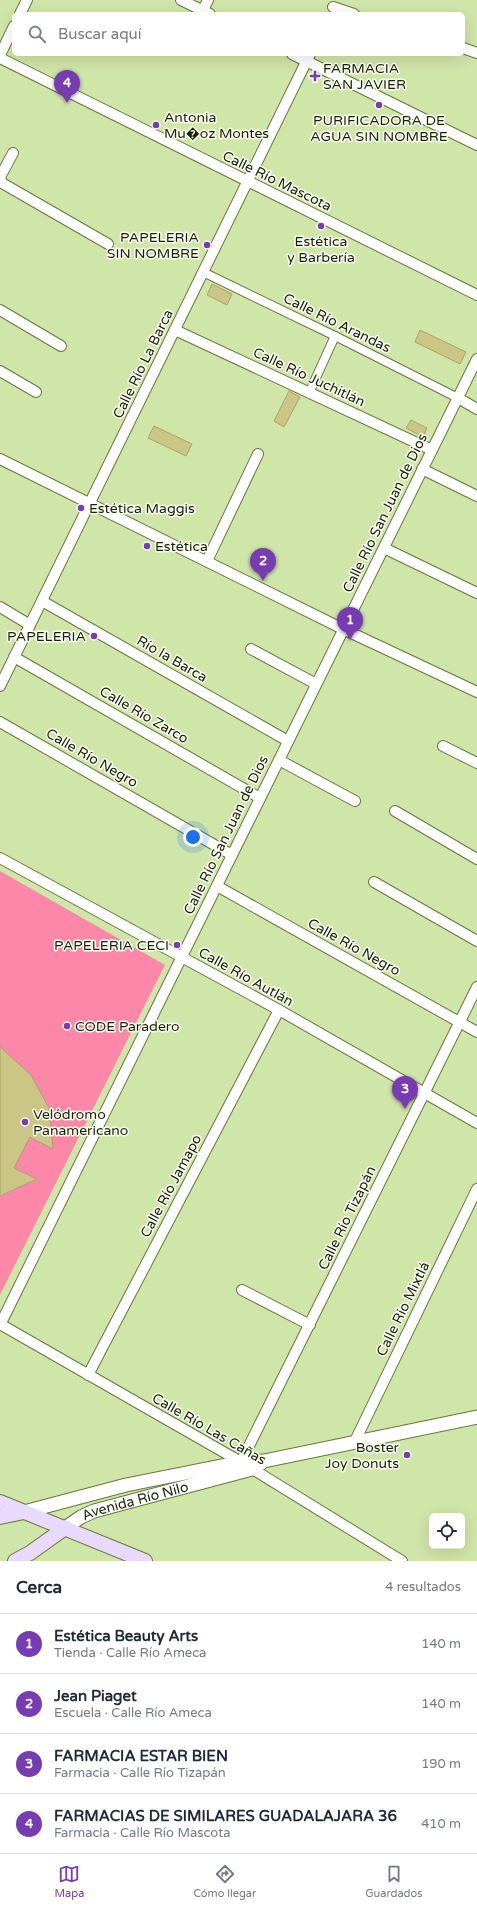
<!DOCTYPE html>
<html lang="es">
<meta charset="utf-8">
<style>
:root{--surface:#fff;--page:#f6f6f7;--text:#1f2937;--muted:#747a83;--line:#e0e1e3;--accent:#773cb1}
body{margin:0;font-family:"Varela Round",sans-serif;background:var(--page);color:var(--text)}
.controls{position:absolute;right:12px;bottom:12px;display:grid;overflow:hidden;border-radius:6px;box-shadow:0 4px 16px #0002}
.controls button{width:36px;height:36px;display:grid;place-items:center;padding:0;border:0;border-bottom:1px solid var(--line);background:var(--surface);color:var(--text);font:20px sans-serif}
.you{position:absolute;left:193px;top:837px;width:14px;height:14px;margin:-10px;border:3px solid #fff;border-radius:50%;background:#1a73e8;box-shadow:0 0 0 6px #1a73e833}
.badge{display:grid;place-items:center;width:26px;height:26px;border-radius:50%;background:var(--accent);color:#fff;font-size:13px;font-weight:700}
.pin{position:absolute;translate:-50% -33px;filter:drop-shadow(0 1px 2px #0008)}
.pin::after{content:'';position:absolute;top:21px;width:14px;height:12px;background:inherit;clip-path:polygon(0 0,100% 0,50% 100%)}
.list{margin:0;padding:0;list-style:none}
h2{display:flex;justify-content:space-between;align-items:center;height:52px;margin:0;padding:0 16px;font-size:17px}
h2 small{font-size:13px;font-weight:400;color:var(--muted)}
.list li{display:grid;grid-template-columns:26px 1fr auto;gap:12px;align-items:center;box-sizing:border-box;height:60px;padding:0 16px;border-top:1px solid var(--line)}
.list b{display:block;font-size:15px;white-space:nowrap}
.list p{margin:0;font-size:13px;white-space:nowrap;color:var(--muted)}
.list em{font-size:13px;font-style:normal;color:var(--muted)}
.icon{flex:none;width:22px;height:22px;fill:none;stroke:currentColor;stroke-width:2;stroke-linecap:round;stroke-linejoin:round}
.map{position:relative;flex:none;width:477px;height:1561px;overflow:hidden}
.search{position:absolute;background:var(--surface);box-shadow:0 4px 16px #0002;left:12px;right:12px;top:12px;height:44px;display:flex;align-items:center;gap:10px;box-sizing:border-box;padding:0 14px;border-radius:6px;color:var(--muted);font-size:15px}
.sheet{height:292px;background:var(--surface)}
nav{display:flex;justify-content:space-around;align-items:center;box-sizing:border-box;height:56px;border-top:1px solid var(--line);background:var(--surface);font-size:11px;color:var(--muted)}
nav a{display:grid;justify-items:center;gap:2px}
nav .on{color:var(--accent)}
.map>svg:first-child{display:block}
</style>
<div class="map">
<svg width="477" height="1561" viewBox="0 0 477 1561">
<rect width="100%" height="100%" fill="#d0e5a8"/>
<!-- green -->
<polygon fill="#fc87a8" points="0,871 165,965 0,1295"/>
<!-- building -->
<g fill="#cbc586" stroke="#aaa467">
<polygon points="212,284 232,294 227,305 207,295"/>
<polygon points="420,330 466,352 460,364 415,342"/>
<polygon points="289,391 300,397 284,427 274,421"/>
<polygon points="411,420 427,428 423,437 406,428"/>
<polygon points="154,426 192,444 186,456 148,438"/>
<polygon points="0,1047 31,1075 49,1108 53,1149 30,1137 14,1168 37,1179 0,1196"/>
</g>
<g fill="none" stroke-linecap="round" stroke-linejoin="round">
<!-- pedestrian casing -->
<g stroke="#66773f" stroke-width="10">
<g id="pedestrian">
<polyline points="203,272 335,336 458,398"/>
<polyline points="309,393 335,336"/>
</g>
</g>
<!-- minor casing -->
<g stroke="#66773f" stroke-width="12">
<g id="minor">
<polyline points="181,0 210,14"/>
<polyline points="333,7 354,14"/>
<polyline points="203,10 208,0"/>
<polyline points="20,14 27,0"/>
<polyline points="463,48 477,53"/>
<polyline points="292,54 477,145"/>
<polyline points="0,55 14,26"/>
<polyline points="0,58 477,295"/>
<polyline points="13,153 0,177 2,183 108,244"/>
<polyline points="0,310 61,346"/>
<polyline points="175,330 432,450"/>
<polyline points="0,371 36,392"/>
<polyline points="458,398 477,409"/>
<polyline points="0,459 343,629 477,692"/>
<polyline points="422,469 477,496"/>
<polyline points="384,548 477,593"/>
<polyline points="207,561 258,454"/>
<polyline points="42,601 288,741"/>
<polyline points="0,607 30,625"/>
<polyline points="251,649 316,684"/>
<polyline points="14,657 260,798"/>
<polyline points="0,686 310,54"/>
<polyline points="0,722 232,855"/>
<polyline points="443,746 477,763"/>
<polyline points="279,760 355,801"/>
<polyline points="395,811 477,859"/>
<polyline points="0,858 279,1010 477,1123"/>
<polyline points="374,882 477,941"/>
<polyline points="217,886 477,1032"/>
<polyline points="242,1290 310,1325"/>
<polyline points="0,1324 241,1462 402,1561"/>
<polyline points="0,1325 477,359"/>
<polyline points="88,1375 279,1010"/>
<polyline points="355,1441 477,1189"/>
<polyline points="241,1462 477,987"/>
</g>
</g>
<!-- tertiary casing -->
<g stroke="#66773f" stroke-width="15">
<g id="tertiary">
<polyline points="24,1512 126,1485 241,1462 264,1461 477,1417"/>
<path id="s1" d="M65,1528L81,1517L94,1511L252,1469L261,1463"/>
</g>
</g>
<!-- secondary casing -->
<g stroke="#66773f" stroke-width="16">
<g id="secondary">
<polyline points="0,1502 145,1561"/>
<polyline points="0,1517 24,1512"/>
<polyline points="15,1561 30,1553 65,1528"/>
</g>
</g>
<!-- pedestrian -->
<use href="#pedestrian" stroke="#fff" stroke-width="8"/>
<!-- minor -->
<use href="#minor" stroke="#fff" stroke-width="10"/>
<!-- tertiary -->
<use href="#tertiary" stroke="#fff" stroke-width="13"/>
<!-- secondary -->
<use href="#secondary" stroke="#e9d9fd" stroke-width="14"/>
</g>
<!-- markers -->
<g fill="#773cb1" stroke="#fafef2" stroke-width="1.5">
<path d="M313 70h4v4h4v4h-4v4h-4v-4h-4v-4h4z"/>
<circle cx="379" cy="105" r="4"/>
<circle cx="156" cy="125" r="4"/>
<circle cx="321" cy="226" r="4"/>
<circle cx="207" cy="245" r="4"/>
<circle cx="81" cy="508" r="4"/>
<circle cx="147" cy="546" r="4"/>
<circle cx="94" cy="636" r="4"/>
<circle cx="177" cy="945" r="4"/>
<circle cx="67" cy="1026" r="4"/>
<circle cx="25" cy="1122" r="4"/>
<circle cx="407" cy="1455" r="4"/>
</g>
<g text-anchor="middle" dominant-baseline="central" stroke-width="3" stroke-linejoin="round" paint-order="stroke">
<!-- poi labels -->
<g font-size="14" fill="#192009" stroke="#fafef2" text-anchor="start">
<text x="323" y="68">FARMACIA<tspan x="323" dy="16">SAN JAVIER</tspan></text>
<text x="164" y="117">Antonia<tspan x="164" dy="16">Mu�oz Montes</tspan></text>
<text x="379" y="120" text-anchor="middle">PURIFICADORA DE<tspan x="379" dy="16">AGUA SIN NOMBRE</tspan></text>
<text x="199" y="237" text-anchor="end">PAPELERIA<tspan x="199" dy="16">SIN NOMBRE</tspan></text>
<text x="321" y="241" text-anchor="middle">Estética<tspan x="321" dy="16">y Barbería</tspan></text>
<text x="89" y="508">Estética Maggis</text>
<text x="155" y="546">Estética</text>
<text x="86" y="636" text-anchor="end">PAPELERIA</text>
<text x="169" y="945" text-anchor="end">PAPELERIA CECI</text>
<text x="75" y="1026">CODE Paradero</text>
<text x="33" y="1114">Velódromo<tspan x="33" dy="16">Panamericano</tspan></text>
<text x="399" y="1447" text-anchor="end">Boster<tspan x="399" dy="16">Joy Donuts</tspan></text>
</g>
<!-- street labels -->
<g font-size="14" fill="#192009" stroke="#fafef2">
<text transform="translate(277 181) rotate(26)">Calle Río Mascota</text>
<text transform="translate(337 323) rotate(26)">Calle Río Arandas</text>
<text transform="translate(143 364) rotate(-64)">Calle Río La Barca</text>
<text transform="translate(309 377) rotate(25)">Calle Río Juchitlán</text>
<text transform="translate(385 513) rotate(-64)">Calle Río San Juan de Dios</text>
<text transform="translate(172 659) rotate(30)">Río la Barca</text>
<text transform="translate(144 715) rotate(30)">Calle Río Zarco</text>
<text transform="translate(92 758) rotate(30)">Calle Río Negro</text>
<text transform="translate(226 835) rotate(-64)">Calle Río San Juan de Dios</text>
<text transform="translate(354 947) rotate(29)">Calle Río Negro</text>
<text transform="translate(246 977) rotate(29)">Calle Río Autlán</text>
<text transform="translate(171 1186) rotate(-62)">Calle Río Jamapo</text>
<text transform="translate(347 1218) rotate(-64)">Calle Río Tizapán</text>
<text transform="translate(403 1309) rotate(-64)">Calle Río Mixtlá</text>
<text transform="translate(209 1429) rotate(30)">Calle Río Las Cañas</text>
<text stroke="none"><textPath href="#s1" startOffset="76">Avenida Río Nilo</textPath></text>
</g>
</g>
</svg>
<div class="controls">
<button><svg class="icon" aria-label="locate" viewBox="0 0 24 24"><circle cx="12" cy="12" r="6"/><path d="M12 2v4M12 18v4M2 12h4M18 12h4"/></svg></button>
</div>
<div class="you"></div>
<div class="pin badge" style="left:350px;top:640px">1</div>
<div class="pin badge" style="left:263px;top:581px">2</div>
<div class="pin badge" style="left:405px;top:1109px">3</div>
<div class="pin badge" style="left:67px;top:103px">4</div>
<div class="search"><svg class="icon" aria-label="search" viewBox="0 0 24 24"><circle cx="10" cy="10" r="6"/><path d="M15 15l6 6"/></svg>Buscar aquí</div>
</div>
<section class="sheet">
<h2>Cerca<small>4 resultados</small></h2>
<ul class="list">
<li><span class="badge">1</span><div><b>Estética Beauty Arts</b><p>Tienda · Calle Río Ameca</p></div><em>140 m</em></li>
<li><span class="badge">2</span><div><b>Jean Piaget</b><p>Escuela · Calle Río Ameca</p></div><em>140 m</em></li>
<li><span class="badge">3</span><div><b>FARMACIA ESTAR BIEN</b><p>Farmacia · Calle Río Tizapán</p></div><em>190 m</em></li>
<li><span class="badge">4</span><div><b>FARMACIAS DE SIMILARES GUADALAJARA 36</b><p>Farmacia · Calle Río Mascota</p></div><em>410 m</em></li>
</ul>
</section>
<nav>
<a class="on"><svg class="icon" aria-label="map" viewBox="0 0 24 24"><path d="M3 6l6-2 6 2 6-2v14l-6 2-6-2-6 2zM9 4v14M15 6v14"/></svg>Mapa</a>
<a><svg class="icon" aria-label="directions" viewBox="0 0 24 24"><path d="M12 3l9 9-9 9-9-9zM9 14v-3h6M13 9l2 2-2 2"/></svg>Cómo llegar</a>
<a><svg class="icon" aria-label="saved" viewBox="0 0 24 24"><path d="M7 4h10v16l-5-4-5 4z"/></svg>Guardados</a>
</nav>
